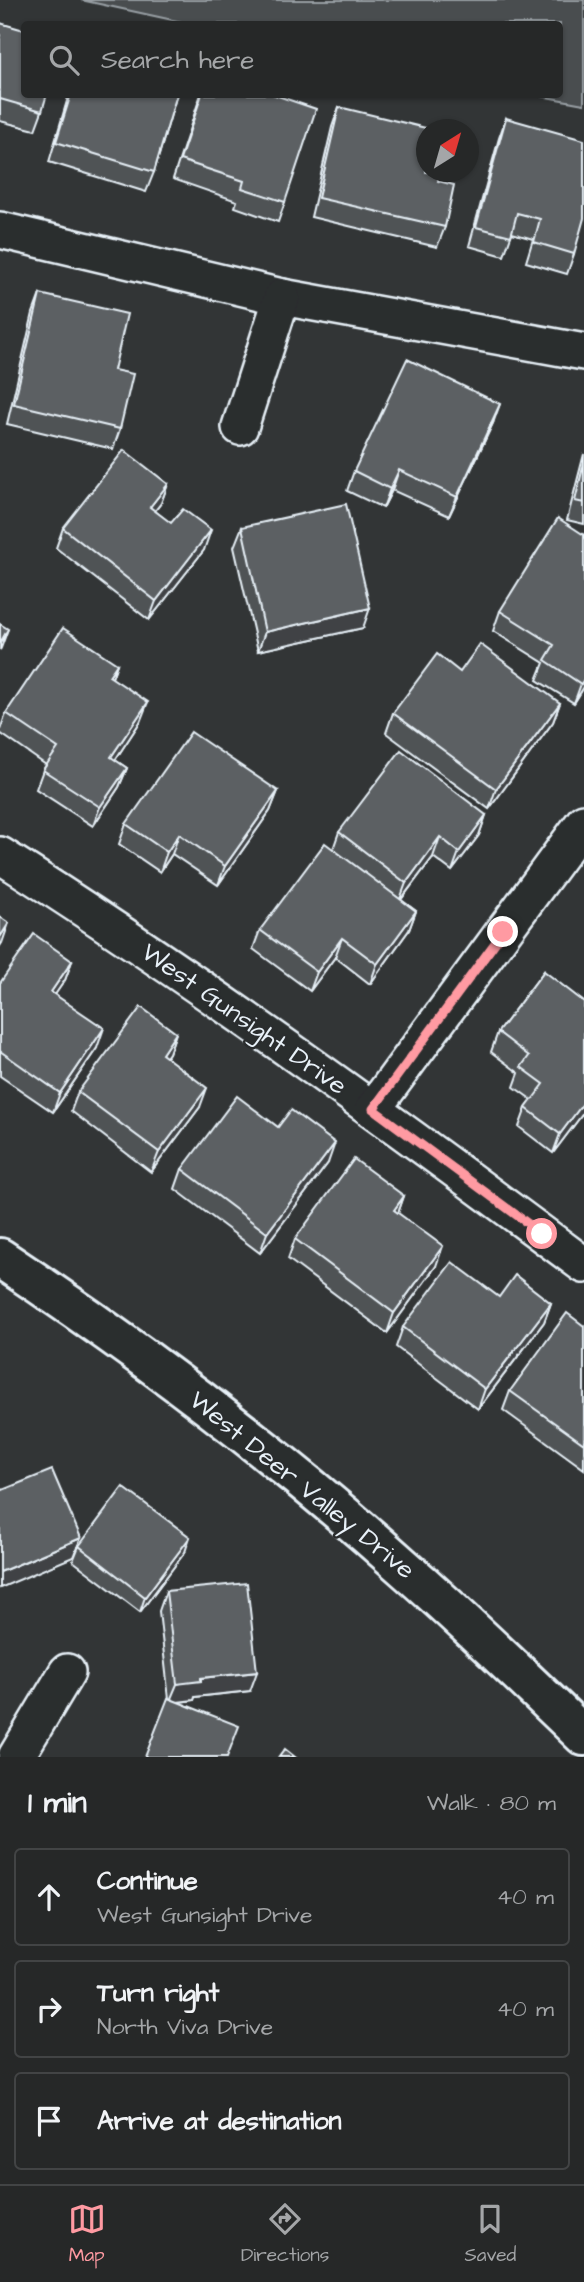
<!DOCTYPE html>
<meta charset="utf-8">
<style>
:root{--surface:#262828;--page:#2e3030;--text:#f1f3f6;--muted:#a4a6a8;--line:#424445;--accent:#ff9aa2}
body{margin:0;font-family:"Architects Daughter",sans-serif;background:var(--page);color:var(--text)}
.compass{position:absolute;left:416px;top:119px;width:63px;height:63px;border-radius:50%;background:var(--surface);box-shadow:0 2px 5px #0004;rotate:37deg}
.stop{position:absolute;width:21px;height:21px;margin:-16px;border:5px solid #ff9aa2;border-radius:50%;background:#fff}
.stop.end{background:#ff9aa2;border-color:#fff;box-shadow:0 2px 7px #0008}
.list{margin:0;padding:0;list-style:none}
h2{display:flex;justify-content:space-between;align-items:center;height:91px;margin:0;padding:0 28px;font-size:30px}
h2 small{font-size:23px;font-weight:400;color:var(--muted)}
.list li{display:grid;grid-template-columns:46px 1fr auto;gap:21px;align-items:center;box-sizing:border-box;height:98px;margin:0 14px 14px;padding:0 14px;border:2px solid var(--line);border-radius:7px}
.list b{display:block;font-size:26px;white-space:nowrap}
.list p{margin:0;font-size:23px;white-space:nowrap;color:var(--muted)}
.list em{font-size:23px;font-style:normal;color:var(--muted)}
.icon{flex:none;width:38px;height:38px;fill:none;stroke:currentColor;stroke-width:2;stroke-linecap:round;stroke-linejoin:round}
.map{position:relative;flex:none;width:584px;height:1757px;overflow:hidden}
.search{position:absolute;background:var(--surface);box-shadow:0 2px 5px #0004;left:21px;right:21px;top:21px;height:77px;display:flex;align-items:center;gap:18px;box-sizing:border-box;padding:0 24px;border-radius:7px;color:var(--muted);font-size:26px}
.sheet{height:427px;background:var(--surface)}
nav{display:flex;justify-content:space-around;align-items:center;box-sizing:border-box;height:98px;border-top:2px solid var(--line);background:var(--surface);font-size:19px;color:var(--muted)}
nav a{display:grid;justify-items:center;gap:4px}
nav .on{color:var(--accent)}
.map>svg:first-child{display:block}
</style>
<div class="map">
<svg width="584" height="1757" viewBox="0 0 584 1757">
<rect width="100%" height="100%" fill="#323536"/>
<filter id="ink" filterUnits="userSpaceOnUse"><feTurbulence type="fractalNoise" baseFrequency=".0143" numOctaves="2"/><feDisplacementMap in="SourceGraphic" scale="14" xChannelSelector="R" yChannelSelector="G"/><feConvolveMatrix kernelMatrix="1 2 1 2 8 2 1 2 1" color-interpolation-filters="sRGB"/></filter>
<g filter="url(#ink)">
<!-- green -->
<polygon fill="#494d4f" stroke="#989fa4" stroke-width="2" points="81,0 584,0 584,104 535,95 560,94 560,24 191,24"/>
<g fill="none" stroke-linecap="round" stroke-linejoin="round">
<!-- minor casing -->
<g stroke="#e8f1f8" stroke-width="40">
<g id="minor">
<polyline points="0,230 282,297 584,352"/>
<polyline points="240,427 282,297"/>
<path d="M0,855C201,982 393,1123 584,1265"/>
<polyline points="373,1109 584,822"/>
<polyline points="16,1757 67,1672"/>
</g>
</g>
<!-- tertiary casing -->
<g stroke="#e8f1f8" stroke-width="44">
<path id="tertiary" d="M0,1258C143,1353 282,1458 410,1573C470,1626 527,1681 584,1736"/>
</g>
<!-- minor -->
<use href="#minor" stroke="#2a2d2e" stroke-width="35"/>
<!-- tertiary -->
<use href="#tertiary" stroke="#2a2d2e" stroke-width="38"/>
</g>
<!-- wall -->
<g fill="#4f5355" stroke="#e8f1f8" stroke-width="2">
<polygon points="0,23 42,111 35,130 0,121"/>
<polygon points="69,94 177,94 154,172 146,192 49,162"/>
<polygon points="201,94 272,94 285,202 278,222 235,207 237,201 173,179"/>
<polygon points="339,107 438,181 445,227 437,247 311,217 332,127"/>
<polygon points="506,118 574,254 567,274 526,262 533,239 512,233 504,256 469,246 499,138"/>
<polygon points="40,294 120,429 113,449 7,424 33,313"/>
<polygon points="493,423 449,516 392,490 383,508 347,491 354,471"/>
<polygon points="584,454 584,524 567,520"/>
<polygon points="168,484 161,503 155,511 204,550 149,620 56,548 63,528"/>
<polygon points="242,527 363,628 258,651 234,547"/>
<polygon points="584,535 584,687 574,703 537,680 544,663 493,631 500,611"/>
<polygon points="117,664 112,678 140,722 115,760 127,768 119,787 93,826 36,789 43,770 46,765 0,733 0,730 6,713"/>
<polygon points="460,672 560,703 553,722 489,809 386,733 393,713"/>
<polygon points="278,791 270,811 218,885 172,854 160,872 119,844 126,824"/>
<polygon points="486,815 479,835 452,871 433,857 401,900 416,911 409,930 370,984 335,957 310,991 253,949 260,930 333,849 339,832"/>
<polygon points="72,961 65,980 55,994 97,1048 53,1112 0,1076 0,983"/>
<polygon points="544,971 584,1112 553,1153 519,1127 526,1108 532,1100 514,1087 519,1073 491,1052 498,1032"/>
<polygon points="176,1033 169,1053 166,1057 200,1107 151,1172 71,1111 78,1092"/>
<polygon points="278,1127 328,1163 260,1253 175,1189 182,1169"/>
<polygon points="404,1196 398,1213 436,1266 387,1333 288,1259 295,1239"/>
<polygon points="499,1297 551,1303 544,1322 478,1409 396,1347 403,1327"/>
<polygon points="584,1326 584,1469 503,1410 510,1391"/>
<polygon points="79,1546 185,1552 140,1612 73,1561"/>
<polygon points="166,1591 250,1691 195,1697 194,1700 178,1702 169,1699 159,1611"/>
</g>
<!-- shaded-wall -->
<g fill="#404345" stroke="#e8f1f8" stroke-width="2">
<polygon points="500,404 493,423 449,516 457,497"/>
<polygon points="399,470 392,490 383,508 390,489"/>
<polygon points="168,484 161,503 143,526 150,507"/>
<polygon points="211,530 204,550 149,620 156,601"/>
<polygon points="370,608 363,628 258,651 265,632"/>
<polygon points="8,629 1,648 0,650 0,643"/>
<polygon points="117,664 110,683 109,676"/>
<polygon points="584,679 584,687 574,703 581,684"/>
<polygon points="148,702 140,722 104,777 111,757"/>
<polygon points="560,703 553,722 489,809 496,789"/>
<polygon points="127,768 119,787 93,826 100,807"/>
<polygon points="278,791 270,811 218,885 225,866"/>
<polygon points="486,815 479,835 452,871 459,852"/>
<polygon points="179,834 172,854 160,872 167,852"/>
<polygon points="440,837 433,857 399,902 406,883"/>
<polygon points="416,911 409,930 370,984 377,964"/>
<polygon points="9,923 2,943 0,946 0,937"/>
<polygon points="342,938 335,957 310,991 317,972"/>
<polygon points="72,961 65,980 44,1011 51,992"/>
<polygon points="104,1028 97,1048 53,1112 60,1093"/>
<polygon points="176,1033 169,1053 155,1073 162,1054"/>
<polygon points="207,1088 200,1107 151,1172 159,1152"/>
<polygon points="584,1102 584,1112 553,1153 560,1134"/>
<polygon points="335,1143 328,1163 260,1253 267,1233"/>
<polygon points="404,1196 397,1216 394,1210"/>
<polygon points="443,1246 436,1266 387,1333 394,1313"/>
<polygon points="551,1303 544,1322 478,1409 485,1389"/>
<polygon points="190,1537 185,1552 140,1612 145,1597"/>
<polygon points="81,1538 73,1557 0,1588 0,1572"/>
<polygon points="257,1672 250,1691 195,1697 194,1700 169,1703 177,1684 201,1678"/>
</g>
<!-- building -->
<g fill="#5c6063" stroke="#e8f1f8" stroke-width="2">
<polygon points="0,23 24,30 24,94 47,94 42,111 0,99"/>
<polygon points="71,94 177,94 154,172 56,142"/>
<polygon points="202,94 272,94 316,109 285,202 242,188 244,181 180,160"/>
<polygon points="339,107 434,130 426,130 426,172 440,172 438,181 454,185 445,227 318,198"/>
<polygon points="506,118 584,140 584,218 574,254 534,242 540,219 517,213 511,236 476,227"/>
<polygon points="40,294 127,314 114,370 133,374 120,429 14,404"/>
<polygon points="407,359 500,404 457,497 399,470 390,489 354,471"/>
<polygon points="124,450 168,484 150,507 171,523 183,509 211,530 156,601 63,528"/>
<polygon points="584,463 584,503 575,501"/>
<polygon points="346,504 370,608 265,632 242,527"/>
<polygon points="558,518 584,535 584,679 581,684 545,660 554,645 500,611"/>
<polygon points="0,624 8,629 0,643"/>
<polygon points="63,628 117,664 109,676 148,702 111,757 127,768 100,807 43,770 58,748 6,713"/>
<polygon points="480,644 560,703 496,789 393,713 437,654 460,672"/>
<polygon points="191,732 278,791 225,866 179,834 167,852 126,824"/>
<polygon points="401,750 486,815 459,852 440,837 406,883 339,832"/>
<polygon points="325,843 416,911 377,964 342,938 317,972 260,930"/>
<polygon points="0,917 9,923 0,937"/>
<polygon points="34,934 72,961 51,992 104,1028 60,1093 0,1051 0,983"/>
<polygon points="544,971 584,1002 584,1102 560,1134 526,1108 544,1084 521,1067 529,1056 498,1032"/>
<polygon points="141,1007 176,1033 162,1054 207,1088 159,1152 78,1092"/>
<polygon points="237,1096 278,1127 291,1110 335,1143 267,1233 182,1169"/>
<polygon points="354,1159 404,1196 394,1210 443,1246 394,1313 295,1239"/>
<polygon points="452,1262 499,1297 515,1275 551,1303 485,1389 403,1327"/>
<polygon points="567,1313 584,1326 584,1444 510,1391"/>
<polygon points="52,1470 81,1538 0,1572 0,1491"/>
<polygon points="123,1487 190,1537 145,1597 79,1546"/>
<polygon points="247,1583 257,1672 201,1678 201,1681 177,1684 166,1591"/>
<polygon points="168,1698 239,1726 227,1757 145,1757"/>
<polygon points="285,1749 295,1757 279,1757"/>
</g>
</g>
<g fill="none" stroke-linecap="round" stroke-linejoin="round" filter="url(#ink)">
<!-- route -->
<polyline stroke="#ff9aa2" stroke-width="9" points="503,932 373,1109 542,1234"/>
</g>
<g text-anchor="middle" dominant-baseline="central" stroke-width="5" stroke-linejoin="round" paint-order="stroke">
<!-- street labels -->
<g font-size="26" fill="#e8f1f8" stroke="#2a2d2e">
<text transform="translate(244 1019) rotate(35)">West Gunsight Drive</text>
<text transform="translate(302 1485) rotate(39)">West Deer Valley Drive</text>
</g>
</g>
</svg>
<svg class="compass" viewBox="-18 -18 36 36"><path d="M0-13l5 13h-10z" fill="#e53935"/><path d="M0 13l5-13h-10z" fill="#a4a6a8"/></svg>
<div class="stop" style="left:542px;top:1234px"></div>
<div class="stop end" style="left:503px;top:932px"></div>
<div class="search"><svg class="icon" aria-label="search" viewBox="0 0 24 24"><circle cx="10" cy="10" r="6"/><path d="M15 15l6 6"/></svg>Search here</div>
</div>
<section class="sheet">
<h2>1 min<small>Walk · 80 m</small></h2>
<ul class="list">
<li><svg class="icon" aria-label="ahead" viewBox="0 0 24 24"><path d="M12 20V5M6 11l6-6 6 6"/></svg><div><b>Continue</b><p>West Gunsight Drive</p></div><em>40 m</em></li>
<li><svg class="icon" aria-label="right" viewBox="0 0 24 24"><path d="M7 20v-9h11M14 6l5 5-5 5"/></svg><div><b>Turn right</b><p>North Viva Drive</p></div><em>40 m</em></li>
<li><svg class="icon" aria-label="arrive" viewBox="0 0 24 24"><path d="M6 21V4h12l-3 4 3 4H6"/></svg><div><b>Arrive at destination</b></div></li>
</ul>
</section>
<nav>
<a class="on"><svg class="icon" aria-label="map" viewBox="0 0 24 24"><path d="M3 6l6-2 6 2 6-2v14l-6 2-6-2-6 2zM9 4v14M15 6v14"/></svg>Map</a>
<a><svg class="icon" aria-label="directions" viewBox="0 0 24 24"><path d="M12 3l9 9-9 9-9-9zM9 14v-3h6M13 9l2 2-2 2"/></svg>Directions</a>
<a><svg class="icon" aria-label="saved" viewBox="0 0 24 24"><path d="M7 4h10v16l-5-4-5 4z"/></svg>Saved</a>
</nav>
